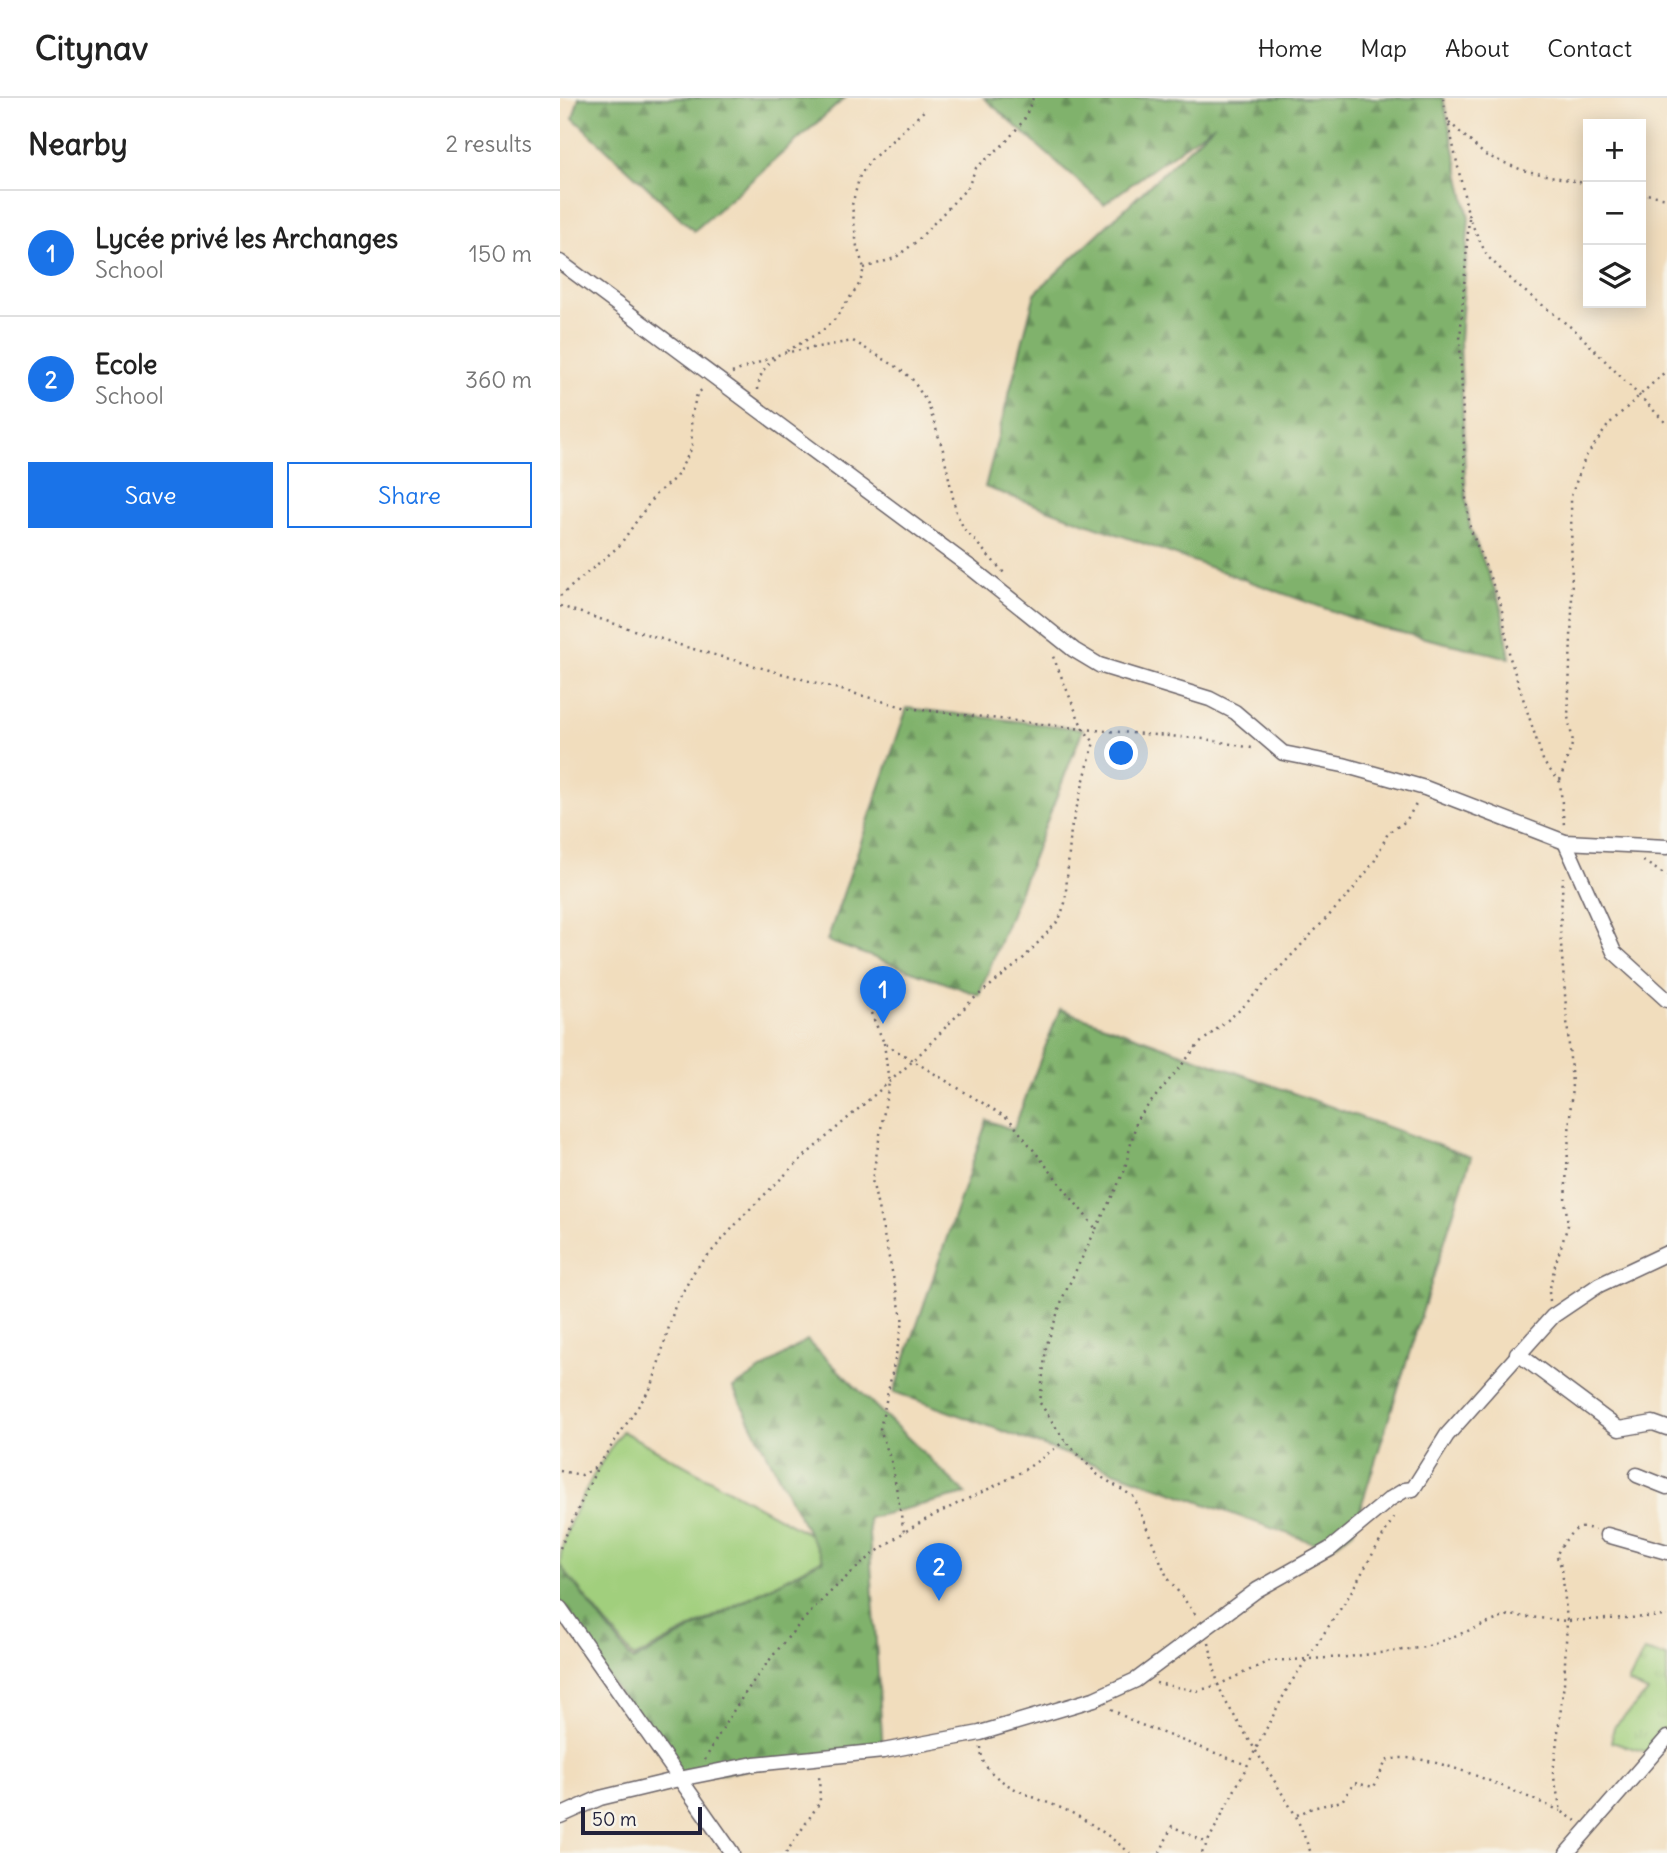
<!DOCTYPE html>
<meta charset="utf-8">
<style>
:root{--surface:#fff;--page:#f2f2f2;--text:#222;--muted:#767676;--line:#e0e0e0;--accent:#1a73e8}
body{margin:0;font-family:Delius,sans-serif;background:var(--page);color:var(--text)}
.controls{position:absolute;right:21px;top:21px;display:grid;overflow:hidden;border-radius:0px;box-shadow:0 4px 18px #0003}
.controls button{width:63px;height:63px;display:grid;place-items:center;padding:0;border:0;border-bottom:2px solid var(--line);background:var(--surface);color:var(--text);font:35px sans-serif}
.scale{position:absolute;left:21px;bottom:18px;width:121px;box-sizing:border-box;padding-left:7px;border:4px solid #22223b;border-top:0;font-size:19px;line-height:24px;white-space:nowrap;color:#22223b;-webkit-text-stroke:5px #f7f3e8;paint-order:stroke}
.you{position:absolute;left:562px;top:656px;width:24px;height:24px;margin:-18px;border:5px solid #fff;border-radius:50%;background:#1a73e8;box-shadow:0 0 0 10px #1a73e833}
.badge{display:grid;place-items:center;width:46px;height:46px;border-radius:50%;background:var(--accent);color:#fff;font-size:23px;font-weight:700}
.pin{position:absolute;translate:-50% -58px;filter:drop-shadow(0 2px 4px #0008)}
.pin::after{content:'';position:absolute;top:37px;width:24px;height:21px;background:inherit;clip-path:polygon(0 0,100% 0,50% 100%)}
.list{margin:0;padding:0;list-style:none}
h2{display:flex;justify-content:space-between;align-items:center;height:91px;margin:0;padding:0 28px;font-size:30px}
h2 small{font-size:23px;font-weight:400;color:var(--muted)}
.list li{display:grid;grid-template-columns:46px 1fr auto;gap:21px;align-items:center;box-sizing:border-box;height:126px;padding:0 28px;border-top:2px solid var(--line)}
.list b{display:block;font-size:26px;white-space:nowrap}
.list p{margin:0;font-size:23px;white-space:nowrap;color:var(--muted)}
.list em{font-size:23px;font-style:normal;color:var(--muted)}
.actions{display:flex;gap:14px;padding:21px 28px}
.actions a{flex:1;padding:16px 0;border:2px solid var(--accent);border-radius:0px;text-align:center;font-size:24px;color:var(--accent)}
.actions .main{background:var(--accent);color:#fff}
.icon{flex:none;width:38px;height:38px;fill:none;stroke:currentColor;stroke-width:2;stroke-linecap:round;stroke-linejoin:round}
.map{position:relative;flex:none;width:1107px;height:1755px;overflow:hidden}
header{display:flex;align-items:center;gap:42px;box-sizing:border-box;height:98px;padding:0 35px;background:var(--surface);border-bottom:2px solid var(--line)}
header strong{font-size:33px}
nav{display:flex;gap:38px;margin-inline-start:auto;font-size:24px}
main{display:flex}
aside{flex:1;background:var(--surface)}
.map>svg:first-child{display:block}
</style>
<header>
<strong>Citynav</strong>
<nav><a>Home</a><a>Map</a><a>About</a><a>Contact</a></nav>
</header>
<main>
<aside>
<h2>Nearby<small>2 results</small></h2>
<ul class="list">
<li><span class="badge">1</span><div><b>Lycée privé les Archanges</b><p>School</p></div><em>150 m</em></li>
<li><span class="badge">2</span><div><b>Ecole</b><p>School</p></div><em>360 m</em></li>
</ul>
<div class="actions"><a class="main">Save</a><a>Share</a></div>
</aside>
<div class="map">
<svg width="1107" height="1755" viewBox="0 0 1107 1755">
<defs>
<pattern id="grass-tufts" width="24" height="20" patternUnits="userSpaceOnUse" patternTransform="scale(1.75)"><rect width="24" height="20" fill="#a1cf7d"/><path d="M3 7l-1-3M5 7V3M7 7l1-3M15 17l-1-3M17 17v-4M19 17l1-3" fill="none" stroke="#8ab16d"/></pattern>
<pattern id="forest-firs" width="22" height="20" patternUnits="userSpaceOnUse" patternTransform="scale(1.75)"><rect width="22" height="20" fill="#80b26c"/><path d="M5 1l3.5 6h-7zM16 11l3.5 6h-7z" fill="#68905a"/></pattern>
</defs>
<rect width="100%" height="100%" fill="#f7f3e8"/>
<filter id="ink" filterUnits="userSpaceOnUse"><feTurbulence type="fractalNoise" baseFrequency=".0143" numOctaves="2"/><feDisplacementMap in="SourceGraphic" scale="14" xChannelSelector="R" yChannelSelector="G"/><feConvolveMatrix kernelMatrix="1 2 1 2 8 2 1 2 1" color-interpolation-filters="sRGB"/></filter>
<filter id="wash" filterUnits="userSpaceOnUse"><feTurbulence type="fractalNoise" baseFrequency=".00686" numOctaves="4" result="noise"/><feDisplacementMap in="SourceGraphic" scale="28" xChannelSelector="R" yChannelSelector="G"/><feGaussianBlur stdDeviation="1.57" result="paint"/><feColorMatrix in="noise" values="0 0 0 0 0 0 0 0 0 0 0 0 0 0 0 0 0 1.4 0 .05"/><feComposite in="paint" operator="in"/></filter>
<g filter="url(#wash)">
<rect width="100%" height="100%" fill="#f1ddbd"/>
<!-- grass -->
<polygon fill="url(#grass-tufts)" stroke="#62785c" stroke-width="2" points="1084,1553 1107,1559 1107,1640 1094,1656 1051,1644 1054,1629 1088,1594 1068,1585"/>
<!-- forest -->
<g fill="url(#forest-firs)" stroke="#516a54" stroke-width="2">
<polygon points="19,0 285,0 134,133 13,20"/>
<polygon points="424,0 883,0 909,120 900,242 906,401 910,430 941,507 950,560 817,529 425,389 475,195 655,26 544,106"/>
<polygon points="347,610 523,631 419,897 267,843"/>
<polygon points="500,911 911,1059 793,1434 770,1451 334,1294 427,1022 453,1032"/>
<polygon points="247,1242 406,1396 308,1420 323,1653 119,1681 0,1510 0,1467 73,1563 262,1462 173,1290"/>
</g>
<!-- green -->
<path fill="#a1cf7d" stroke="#62785c" stroke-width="2" d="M62,1333L249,1436L263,1461L74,1560L0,1467C0,1428 40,1365 62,1333Z"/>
</g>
<g filter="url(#ink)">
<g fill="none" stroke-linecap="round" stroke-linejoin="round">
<!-- street casing -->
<g stroke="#6a6368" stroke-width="17">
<g id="street">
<polyline points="0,164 410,469 514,552 539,567 650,601 675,614 723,655 783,667 865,690 1005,744 1107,749"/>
<polyline points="1005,744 1054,854 1107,902"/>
<polyline points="957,1255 1059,1331 1093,1325 1107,1330"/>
<polyline points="1077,1377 1107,1389"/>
<polyline points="1047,1437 1107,1454"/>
<polyline points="0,1510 172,1755"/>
<polyline points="0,1718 40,1700 119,1681 194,1666 323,1653 420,1635 534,1601 576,1582 697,1492 770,1451 830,1401 845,1392 853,1391 887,1337 993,1218 1039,1187 1107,1155"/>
<polyline points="1007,1755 1107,1640"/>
</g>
</g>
<!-- path -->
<g stroke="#6a6368" stroke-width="2.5" stroke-dasharray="2 5" stroke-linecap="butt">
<polyline points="883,0 909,120 927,158 958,188 1017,234 1107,326"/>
<polyline points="889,24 925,57 962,72 1028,86"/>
<polyline points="1081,95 1107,100"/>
<polyline points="909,120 900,242 906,401 910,430 941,507 950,560 984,665 1000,684 1004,727"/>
<polyline points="304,170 335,160 356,144 408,89 416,70 445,45 464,22 473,0"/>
<polyline points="227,253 262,233 275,221 300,185 304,170 297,149 292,107 300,77 311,62 367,10"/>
<polyline points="172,275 223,255 293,243 337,269 352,281 368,306 383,352 396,414 404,431 445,476"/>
<path d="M198,292C199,276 205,267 218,258"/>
<polyline points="0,498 59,448 95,397 116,379 132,350 131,319 137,296 145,289"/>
<polyline points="0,508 126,549 347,610 523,631 645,641 692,650"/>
<polyline points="1000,682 1013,644 1008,619 1012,513 1011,398 1025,360 1049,326 1107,272"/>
<polyline points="1083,763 1107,778"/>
<polyline points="311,915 324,945 449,1021 536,1131 503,1199 486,1249 480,1305 505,1343 538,1377 574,1399 607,1479 636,1517"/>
<polyline points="324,945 329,985 312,1082 343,1224 320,1331 332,1366 344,1434"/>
<polyline points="536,1131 564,1074 577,1021 639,946 681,911 792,793 814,764 828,735 846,723 858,703"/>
<polyline points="990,1203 989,1194 995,1167 1008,1127 1005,1102 1012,986 1000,833 1003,779"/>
<polyline points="0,1373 22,1377 38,1368 92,1288 115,1208 135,1172 186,1115 239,1063 353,963 411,903 461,863 499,822 505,805 511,731 534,644 523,631 492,556"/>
<polyline points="0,1450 38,1368"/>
<polyline points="649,1545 658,1587 667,1606 736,1718 751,1755"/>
<polyline points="596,1585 637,1593 658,1587 709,1563 788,1559 866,1549 949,1517 1007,1523 1107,1518"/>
<polyline points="551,1611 576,1625 687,1667"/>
<path d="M421,1649C421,1659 423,1666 430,1673C451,1695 486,1702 512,1715C533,1726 552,1740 570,1755"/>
<path d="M145,1662C188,1578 264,1487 343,1435C377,1413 417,1398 452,1379C471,1369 488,1355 505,1343"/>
<path d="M737,1717L752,1710L782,1703L794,1685L814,1689L826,1663C861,1647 963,1698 1001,1713"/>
<path d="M1016,1723L1001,1713L993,1675L1004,1585L1007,1523L1002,1470L996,1457C1007,1441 1013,1423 1035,1432"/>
<polyline points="226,1755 260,1704 259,1675"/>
<polyline points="600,1755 612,1728 647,1745"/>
<polyline points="642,1755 728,1589 787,1501 835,1417"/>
</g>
<!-- street -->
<use href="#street" stroke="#fff" stroke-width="14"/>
</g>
</g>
</svg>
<div class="controls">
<button>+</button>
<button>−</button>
<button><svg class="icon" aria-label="layers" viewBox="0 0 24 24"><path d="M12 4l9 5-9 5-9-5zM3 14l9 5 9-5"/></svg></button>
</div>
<div class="scale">50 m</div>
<div class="you"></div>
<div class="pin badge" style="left:323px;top:926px">1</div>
<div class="pin badge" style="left:379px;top:1503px">2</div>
</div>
</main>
